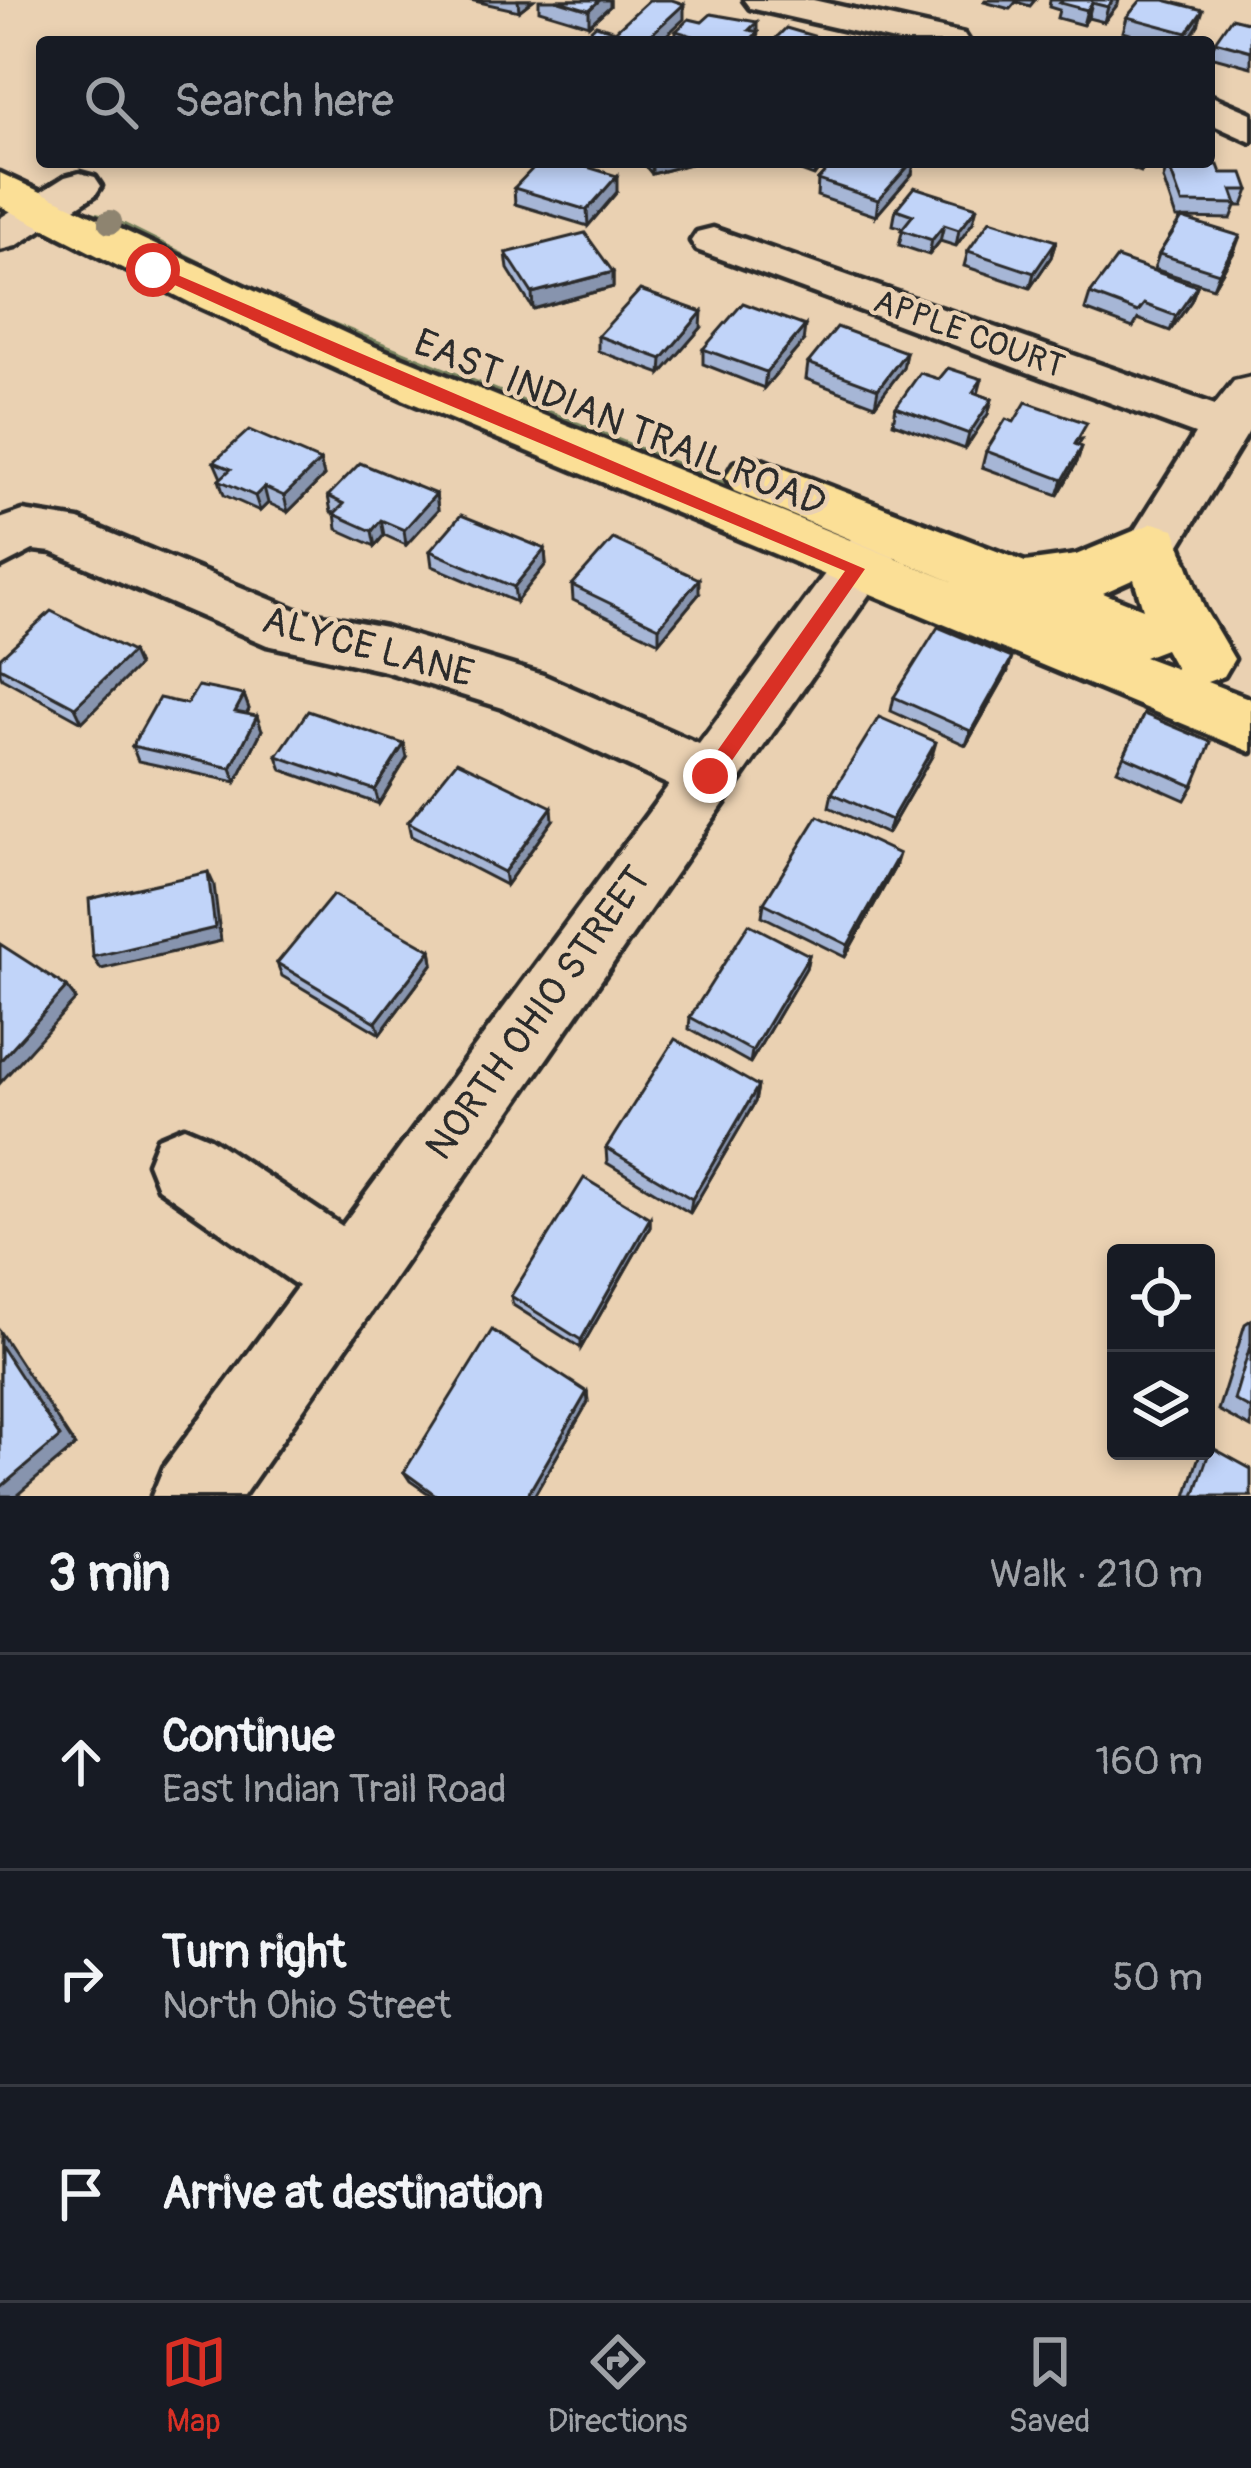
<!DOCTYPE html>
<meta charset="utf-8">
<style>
:root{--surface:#171b24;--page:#20242c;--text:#f1f3f6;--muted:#9ea1a6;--line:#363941;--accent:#d93025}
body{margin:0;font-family:Pangolin,sans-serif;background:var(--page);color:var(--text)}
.controls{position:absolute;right:36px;bottom:36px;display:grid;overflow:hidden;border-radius:12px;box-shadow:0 6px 18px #0003}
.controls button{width:108px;height:108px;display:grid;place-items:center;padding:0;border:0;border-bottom:3px solid var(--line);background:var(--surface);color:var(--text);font:60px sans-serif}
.stop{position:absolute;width:36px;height:36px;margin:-27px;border:9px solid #d93025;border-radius:50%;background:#fff}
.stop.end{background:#d93025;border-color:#fff;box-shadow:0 3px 12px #0008}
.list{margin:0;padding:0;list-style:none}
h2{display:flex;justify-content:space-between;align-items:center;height:156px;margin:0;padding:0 48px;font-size:51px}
h2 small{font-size:39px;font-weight:400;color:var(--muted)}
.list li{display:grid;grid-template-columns:78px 1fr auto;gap:36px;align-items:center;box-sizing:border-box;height:216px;padding:0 48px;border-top:3px solid var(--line)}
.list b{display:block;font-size:45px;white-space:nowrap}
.list p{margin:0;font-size:39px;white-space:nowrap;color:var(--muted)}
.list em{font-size:39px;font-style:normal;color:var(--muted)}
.icon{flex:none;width:66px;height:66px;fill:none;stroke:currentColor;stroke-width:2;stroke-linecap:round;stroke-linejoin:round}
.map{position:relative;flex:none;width:1251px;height:1496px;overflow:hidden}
.search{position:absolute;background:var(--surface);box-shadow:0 6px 18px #0003;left:36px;right:36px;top:36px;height:132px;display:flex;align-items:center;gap:30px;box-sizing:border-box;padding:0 42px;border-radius:12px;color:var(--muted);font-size:45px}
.sheet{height:804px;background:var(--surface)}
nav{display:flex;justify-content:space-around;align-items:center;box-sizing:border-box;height:168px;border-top:3px solid var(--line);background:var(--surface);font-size:33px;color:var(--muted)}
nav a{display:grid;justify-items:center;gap:6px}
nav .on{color:var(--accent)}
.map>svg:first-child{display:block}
</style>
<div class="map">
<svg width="1251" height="1496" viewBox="0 0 1251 1496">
<rect width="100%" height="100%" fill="#ead1b2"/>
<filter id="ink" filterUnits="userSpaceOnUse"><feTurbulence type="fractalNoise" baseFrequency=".00833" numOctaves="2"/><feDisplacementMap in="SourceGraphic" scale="24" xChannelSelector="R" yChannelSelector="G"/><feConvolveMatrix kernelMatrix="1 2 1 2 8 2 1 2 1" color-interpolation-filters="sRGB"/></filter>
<g filter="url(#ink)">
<!-- green -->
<polygon fill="#c3db91" stroke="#77835e" stroke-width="3" points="81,210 107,216 283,303 747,492 777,512 298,319"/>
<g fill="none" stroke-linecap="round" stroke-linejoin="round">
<!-- minor casing -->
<g stroke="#2b2b2b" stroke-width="9">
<g id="minor">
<polygon points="744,0 813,0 964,34 969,42 899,42 750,8"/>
<polygon points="1209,95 1251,113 1251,142 1209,123"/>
<polygon points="80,173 95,177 101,186 95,195 16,246 0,250 0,218 65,177"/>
<polygon points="713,228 1215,405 1234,381 1251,377 1251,428 1172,558 1153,563 1134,558 1126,544 1195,434 697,250 691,241 697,232"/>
<polygon points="23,511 79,520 296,610 385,627 543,675 699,744 867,517 886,512 905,517 913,531 243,1496 152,1496 164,1467 298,1286 158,1188 148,1163 158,1138 184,1127 210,1138 342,1226 669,785 503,708 385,671 267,645 52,552 33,550 0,567 0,519"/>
</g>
</g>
<!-- major casing -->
<g stroke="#2b2b2b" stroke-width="9">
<path id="major" d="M0,173L371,345L956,583L734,491L726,477L734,463L754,457L1025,562L1076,555L1153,523L1174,529L1204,608L1234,659L1224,676L1207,682L1251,699V752L405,400L193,304L0,206ZM1134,579L1143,609L1103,593ZM1165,649L1176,669L1144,657Z"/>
</g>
<!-- minor -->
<use href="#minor" fill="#ead1b2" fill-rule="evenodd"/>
<!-- major -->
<use href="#major" fill="#fbdf96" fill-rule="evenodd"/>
</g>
<!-- trees -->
<circle fill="#8e8470" cx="110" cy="222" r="12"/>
<!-- wall -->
<g fill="#a6b6d6" stroke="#2b2b2b" stroke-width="3">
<polygon points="470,0 533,0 519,11"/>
<polygon points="539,0 610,0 610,6 589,25 539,10"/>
<polygon points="985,0 1035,0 1030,6 1016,2 1010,9 984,2"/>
<polygon points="1050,0 1119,0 1104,22 1088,18 1083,25 1057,18 1059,10 1049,7"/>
<polygon points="1127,17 1198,25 1187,42 1159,42 1123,32"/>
<polygon points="702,22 758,32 757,42 676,42 676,31"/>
<polygon points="1251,23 1251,67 1210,56 1215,41"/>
<polygon points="642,162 697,162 652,174"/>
<polygon points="777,162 824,162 814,176"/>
<polygon points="835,162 914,162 912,174 876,216 817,196 818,180"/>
<polygon points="1115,162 1149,162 1141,172"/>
<polygon points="1168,164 1221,173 1249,190 1243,206 1236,206 1231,219 1183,218 1234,252 1213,288 1154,269 1159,254 1181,218 1176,218 1163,179"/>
<polygon points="579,165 617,192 588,226 515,204 514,188"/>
<polygon points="896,209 973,222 956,246 940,241 929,255 899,245 903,228 893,225"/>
<polygon points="1056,241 1051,257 1030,288 964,266 968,251"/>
<polygon points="506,253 613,272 613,287 533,309 508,269"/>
<polygon points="1197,286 1191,301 1170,331 1138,319 1133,328 1085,310 1090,294"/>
<polygon points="701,328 661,374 598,351 598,336"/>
<polygon points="803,342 764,388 703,364 703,349"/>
<polygon points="906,352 903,368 875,405 806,379 808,363"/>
<polygon points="939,379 982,379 978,394 992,399 988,414 965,449 893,423 896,407"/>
<polygon points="1082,439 1078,445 1077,462 1058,495 982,467 986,451"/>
<polygon points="320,461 324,476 288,512 268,503 260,511 224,495 219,480 221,478 214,462"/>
<polygon points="436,494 438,510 406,545 384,535 375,546 337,529 335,513 331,512 328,496"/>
<polygon points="545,549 546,564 516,602 432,566 430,551"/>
<polygon points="572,585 699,594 659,642 573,600"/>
<polygon points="132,652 138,666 82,722 2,678 0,674 0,658"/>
<polygon points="1007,673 966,745 891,711 894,697"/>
<polygon points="244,695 249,709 247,714 262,730 236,782 138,761 132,746 187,704"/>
<polygon points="1144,714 1193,786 1185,800 1117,770"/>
<polygon points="277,756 407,758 379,804 282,770"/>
<polygon points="932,756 887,834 829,807 832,793"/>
<polygon points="553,820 506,885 411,836 408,822"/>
<polygon points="895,867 845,957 762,916 764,903"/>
<polygon points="431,950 433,963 380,1034 282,976 277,963"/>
<polygon points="809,955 806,968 750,1063 689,1029 690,1017"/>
<polygon points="758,1086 755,1102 690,1213 607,1163 606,1148"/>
<polygon points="650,1218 650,1227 581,1348 513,1305 511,1296"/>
<polygon points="1251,1320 1251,1428 1218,1410 1245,1324"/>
<polygon points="587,1392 588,1402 534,1496 432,1496 410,1481 404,1472"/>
<polygon points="1211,1447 1251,1496 1186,1496 1200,1453"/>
</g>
<!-- shaded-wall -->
<g fill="#8794ae" stroke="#2b2b2b" stroke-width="3">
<polygon points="518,0 533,0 519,11"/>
<polygon points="597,0 610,0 610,6 589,25 589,10"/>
<polygon points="1113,0 1119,0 1118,4 1104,22 1108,7"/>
<polygon points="1092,3 1088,18 1083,25 1087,10"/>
<polygon points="684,4 684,19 659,42 643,42"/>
<polygon points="1203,10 1198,25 1187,42 1185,42 1187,33"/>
<polygon points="757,22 757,42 748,42 749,30"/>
<polygon points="652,162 697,162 652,174"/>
<polygon points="816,162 824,162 814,176"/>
<polygon points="912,162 914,162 912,174 876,216 878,200"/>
<polygon points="617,176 617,192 588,226 587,210"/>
<polygon points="977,207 973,222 956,246 959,230"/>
<polygon points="944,225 940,241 929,255 932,240"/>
<polygon points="1240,236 1234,252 1213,288 1219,273"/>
<polygon points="1056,241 1051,257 1030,288 1034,273"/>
<polygon points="613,272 613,287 533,309 532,293"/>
<polygon points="1197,286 1191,301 1170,331 1176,316"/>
<polygon points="702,312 701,328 661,374 662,359"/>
<polygon points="805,326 803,342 764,388 766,372"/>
<polygon points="906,352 903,368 875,405 878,389"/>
<polygon points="992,399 988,414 965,449 969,434"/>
<polygon points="1082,447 1077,462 1058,495 1063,480"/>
<polygon points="320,461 324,476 288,512 284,496"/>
<polygon points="264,487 268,503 260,511 255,496"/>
<polygon points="436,494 438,510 406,545 404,530"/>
<polygon points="381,520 384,535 375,546 372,531"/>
<polygon points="545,549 546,564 516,602 514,587"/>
<polygon points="699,579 699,594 659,642 659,627"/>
<polygon points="132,652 138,666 82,722 75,707"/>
<polygon points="1012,658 1007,673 966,745 971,731"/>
<polygon points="244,695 249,709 241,726 235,712"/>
<polygon points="257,716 262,730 236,782 231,768"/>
<polygon points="936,742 932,756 887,834 891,820"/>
<polygon points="404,744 407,758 379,804 375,790"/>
<polygon points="552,807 553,820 506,885 504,872"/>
<polygon points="899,854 895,867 845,957 848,945"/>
<polygon points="208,872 214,885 221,941 101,969 93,957"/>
<polygon points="431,950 433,963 380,1034 376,1022"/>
<polygon points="809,955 806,968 750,1063 752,1051"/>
<polygon points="67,987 76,999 0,1083 0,1061"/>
<polygon points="758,1086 755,1102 690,1213 692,1199"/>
<polygon points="650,1218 650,1227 581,1348 581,1340"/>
<polygon points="0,1332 75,1446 16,1496 0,1496"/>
<polygon points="587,1392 588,1402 534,1496 527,1496"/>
</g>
<!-- building -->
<g fill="#c1d4f9" stroke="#2b2b2b" stroke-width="3">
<polygon points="556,0 600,0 589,10"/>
<polygon points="649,0 672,0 684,4 643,42 578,41 596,25 615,31"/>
<polygon points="1063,0 1113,0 1108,7 1092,3 1087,10 1060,3"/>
<polygon points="1141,0 1164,0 1203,10 1187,33 1127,17"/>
<polygon points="711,14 757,22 749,30 758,32 748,42 713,42 676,31 689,19 702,22"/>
<polygon points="1231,18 1251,23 1251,51 1215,41"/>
<polygon points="786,28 834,42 772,42"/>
<polygon points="539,162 571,162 617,176 587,210 514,188"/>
<polygon points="835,162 912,162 878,200 818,180"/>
<polygon points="1168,164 1218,165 1221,173 1243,173 1249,190 1232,190 1237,204 1182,203"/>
<polygon points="914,187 977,207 959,230 944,225 932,240 901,230 913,215 896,209"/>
<polygon points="1182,218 1240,236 1219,273 1159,254"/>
<polygon points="990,220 1056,241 1034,273 968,251"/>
<polygon points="585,233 613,272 532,293 506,253"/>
<polygon points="1117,258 1197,286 1176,316 1144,304 1138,312 1090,294"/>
<polygon points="640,290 702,312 662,359 598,336"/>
<polygon points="743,303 805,326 766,372 703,349"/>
<polygon points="837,327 906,352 878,389 808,363"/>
<polygon points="948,368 982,379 973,392 992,399 969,434 896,407 920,373 939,379"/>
<polygon points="1026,402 1087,423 1075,444 1082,447 1063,480 986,451 1006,419 1014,422"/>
<polygon points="249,430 320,461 284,496 264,487 255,496 219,480 231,469 214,462"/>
<polygon points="360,463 436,494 404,530 381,520 372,531 334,514 344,504 328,496"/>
<polygon points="461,515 545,549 514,587 430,551"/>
<polygon points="613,539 699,579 659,627 572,585"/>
<polygon points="51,611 132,652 75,707 0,667 0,658"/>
<polygon points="938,627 1012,658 971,731 894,697"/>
<polygon points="198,686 244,695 235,712 257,716 231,768 132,746 159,698 187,704"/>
<polygon points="308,711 404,744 375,790 277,756"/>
<polygon points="1144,714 1211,742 1193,786 1124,756"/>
<polygon points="879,717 936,742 891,820 832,793"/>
<polygon points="457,761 552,807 504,872 408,822"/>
<polygon points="818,816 899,854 848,945 764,903"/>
<polygon points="208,872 215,928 93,957 89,899"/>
<polygon points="333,895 431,950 376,1022 277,963"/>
<polygon points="749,924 809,955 752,1051 690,1017"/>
<polygon points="0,944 67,987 0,1061"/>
<polygon points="675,1039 758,1086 692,1199 606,1148"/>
<polygon points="584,1178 650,1218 581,1340 511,1296"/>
<polygon points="492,1330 587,1392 527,1496 437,1496 404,1472"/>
<polygon points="1251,1343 1251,1409 1234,1400"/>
<polygon points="0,1345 60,1437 0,1488"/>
<polygon points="1211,1447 1251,1469 1251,1496 1194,1496"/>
</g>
</g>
<!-- route -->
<polygon fill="#d93025" points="148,267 159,267 865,569 717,782 703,782 703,771 845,571 339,359 148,273"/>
<g text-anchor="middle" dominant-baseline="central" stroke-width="9" stroke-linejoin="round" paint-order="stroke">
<!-- far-street labels -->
<g font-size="33" fill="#2b2b2b" stroke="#ead1b2">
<text transform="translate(969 334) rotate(20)">APPLE COURT</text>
</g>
<!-- street labels -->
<g font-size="39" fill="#2b2b2b" stroke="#ead1b2">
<text transform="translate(620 423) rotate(22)">EAST INDIAN TRAIL ROAD</text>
<text transform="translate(368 647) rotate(15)">ALYCE LANE</text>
<text transform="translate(538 1013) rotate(-54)">NORTH OHIO STREET</text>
</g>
</g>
</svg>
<div class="controls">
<button><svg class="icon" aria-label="locate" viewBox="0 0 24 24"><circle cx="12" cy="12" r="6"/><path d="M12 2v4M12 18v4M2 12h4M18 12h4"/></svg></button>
<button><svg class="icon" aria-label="layers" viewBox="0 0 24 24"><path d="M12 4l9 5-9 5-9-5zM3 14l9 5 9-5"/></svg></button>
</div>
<div class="stop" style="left:153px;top:270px"></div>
<div class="stop end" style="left:710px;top:776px"></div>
<div class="search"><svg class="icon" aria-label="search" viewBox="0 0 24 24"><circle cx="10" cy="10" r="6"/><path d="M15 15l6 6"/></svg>Search here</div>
</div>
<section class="sheet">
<h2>3 min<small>Walk · 210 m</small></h2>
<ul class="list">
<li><svg class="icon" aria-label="ahead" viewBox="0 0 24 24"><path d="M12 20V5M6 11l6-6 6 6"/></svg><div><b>Continue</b><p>East Indian Trail Road</p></div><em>160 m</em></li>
<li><svg class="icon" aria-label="right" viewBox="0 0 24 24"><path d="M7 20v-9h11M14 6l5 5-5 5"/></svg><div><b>Turn right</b><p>North Ohio Street</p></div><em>50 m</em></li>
<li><svg class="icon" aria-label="arrive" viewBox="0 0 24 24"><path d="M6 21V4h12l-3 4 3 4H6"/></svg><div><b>Arrive at destination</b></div></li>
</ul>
</section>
<nav>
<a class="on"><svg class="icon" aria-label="map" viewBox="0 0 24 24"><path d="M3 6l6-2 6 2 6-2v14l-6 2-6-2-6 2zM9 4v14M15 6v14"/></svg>Map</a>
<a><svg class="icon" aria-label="directions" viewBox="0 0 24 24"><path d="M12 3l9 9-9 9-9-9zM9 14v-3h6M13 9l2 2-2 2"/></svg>Directions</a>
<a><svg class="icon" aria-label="saved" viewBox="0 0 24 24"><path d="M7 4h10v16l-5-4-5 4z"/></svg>Saved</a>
</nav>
